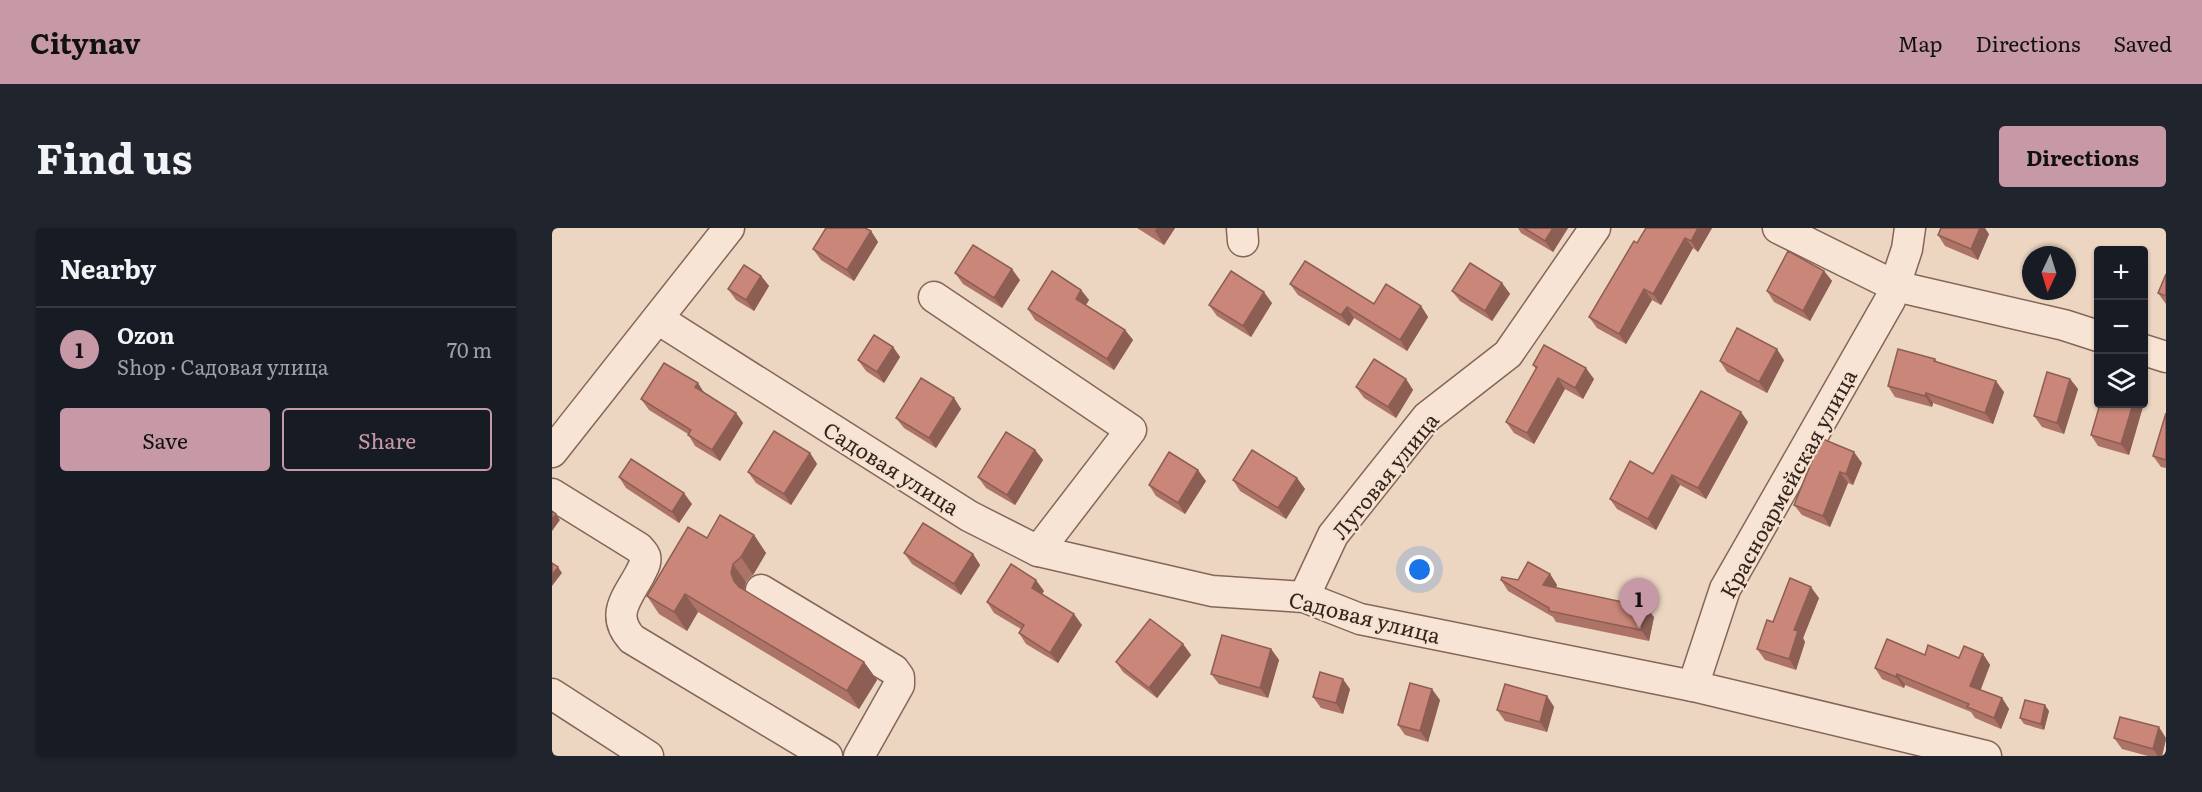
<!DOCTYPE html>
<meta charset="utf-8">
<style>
:root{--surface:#171b24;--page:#20242c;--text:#f1f3f6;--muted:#9ea1a6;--line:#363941;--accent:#c799a6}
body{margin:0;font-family:Literata,serif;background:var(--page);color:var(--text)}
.controls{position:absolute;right:18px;top:18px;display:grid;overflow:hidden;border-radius:6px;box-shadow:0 2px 4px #0004}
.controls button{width:54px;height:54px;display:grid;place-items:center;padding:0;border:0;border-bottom:2px solid var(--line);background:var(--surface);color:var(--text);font:30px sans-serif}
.compass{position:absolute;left:1470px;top:18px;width:54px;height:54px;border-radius:50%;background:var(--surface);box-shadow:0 2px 4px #0004;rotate:184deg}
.you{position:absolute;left:868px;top:342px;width:21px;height:21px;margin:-15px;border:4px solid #fff;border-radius:50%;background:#1a73e8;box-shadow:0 0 0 9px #1a73e833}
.badge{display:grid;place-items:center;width:39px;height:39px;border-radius:50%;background:var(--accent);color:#111;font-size:20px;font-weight:700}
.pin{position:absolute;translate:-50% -50px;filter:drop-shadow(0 2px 3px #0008)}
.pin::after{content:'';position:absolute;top:32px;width:21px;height:18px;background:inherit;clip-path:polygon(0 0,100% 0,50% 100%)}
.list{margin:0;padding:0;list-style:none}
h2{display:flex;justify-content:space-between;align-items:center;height:78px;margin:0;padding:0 24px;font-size:26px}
h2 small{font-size:20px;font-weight:400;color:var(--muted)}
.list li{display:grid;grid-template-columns:39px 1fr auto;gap:18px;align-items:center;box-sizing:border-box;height:84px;padding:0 24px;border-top:2px solid var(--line)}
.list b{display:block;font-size:22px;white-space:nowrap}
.list p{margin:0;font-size:20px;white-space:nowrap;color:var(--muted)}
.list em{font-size:20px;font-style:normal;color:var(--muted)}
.actions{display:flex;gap:12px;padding:18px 24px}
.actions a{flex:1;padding:14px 0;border:2px solid var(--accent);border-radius:6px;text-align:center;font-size:21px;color:var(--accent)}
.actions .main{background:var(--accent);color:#111}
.icon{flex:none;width:33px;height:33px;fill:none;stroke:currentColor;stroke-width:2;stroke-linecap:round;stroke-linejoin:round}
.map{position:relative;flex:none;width:1614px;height:528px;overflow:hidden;border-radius:6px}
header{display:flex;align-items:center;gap:36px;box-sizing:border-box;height:84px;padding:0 30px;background:var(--accent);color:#111}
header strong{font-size:28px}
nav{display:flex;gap:33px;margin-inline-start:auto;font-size:21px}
.intro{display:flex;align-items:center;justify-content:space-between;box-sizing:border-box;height:144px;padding:0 36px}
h1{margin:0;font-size:42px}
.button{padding:15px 27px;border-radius:6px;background:var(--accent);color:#111;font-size:21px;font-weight:700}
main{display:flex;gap:36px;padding:0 36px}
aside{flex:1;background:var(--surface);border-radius:6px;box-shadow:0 2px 4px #0004}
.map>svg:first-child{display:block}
</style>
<header>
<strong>Citynav</strong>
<nav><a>Map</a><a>Directions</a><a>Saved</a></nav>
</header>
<div class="intro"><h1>Find us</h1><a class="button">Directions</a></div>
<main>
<aside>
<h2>Nearby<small></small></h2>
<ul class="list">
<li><span class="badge">1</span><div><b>Ozon</b><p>Shop · Садовая улица</p></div><em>70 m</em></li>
</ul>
<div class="actions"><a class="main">Save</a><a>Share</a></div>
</aside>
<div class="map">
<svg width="1614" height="528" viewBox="0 0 1614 528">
<rect width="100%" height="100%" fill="#ecd5c1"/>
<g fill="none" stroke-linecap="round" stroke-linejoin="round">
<!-- minor casing -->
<g stroke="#856659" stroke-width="33">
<g id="minor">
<polyline points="690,0 691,13"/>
<polyline points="1226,0 1343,58 1512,97 1546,108"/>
<polyline points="382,69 579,202 486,323"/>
<polyline points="106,91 417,288 486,323 660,363 752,369 808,391 1141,458 1434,528"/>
<polyline points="1592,122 1614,129"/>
<polyline points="0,224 177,0"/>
<path d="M0,266L87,320C89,323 92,325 93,328C95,335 90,341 88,346C75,370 58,387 80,411L275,528"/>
<polyline points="209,362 342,442 347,449 347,457 307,528"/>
<polyline points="752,369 781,307 875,189 956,126 1043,0"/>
<polyline points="1141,458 1173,361 1338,72 1355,21 1358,0"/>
<polyline points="0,466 96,528"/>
</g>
</g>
<!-- minor -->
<use href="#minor" stroke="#f8e4d4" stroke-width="30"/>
</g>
<!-- wall -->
<g fill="#ae7367">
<polygon points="585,0 623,0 612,17"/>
<polygon points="966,0 1016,0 1001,24 969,5"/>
<polygon points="1160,0 1146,24 1141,20 1109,77 1100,72 1074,116 1045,100 1037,89 1085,15"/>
<polygon points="319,3 326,14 302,53 269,32 261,21"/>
<polygon points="1437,6 1426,32 1393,18 1386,7"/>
<polygon points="1272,43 1280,53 1258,93 1222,74 1215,63"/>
<polygon points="403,45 468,52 450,80 411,56"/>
<polygon points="1614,46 1614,76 1606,65"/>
<polygon points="209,48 217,58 202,83 184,72 176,61"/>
<polygon points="950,55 958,66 940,93 908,73 900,63"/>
<polygon points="738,56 822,76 869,78 876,89 855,123 802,90 797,98 746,67"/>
<polygon points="529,62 537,72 534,77 573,102 581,112 562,142 483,92 476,81"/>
<polygon points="720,75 699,109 665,88 657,77"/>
<polygon points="341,119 348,129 332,155 314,143 306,132"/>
<polygon points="1383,131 1385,134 1452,164 1441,196 1381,175 1380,179 1343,169 1336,158"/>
<polygon points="1232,132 1215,165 1175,144 1168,133"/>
<polygon points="981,137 1042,151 1031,171 1013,161 982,216 962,205 954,194 984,141"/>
<polygon points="854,151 861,162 844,190 812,170 804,159"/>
<polygon points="1518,151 1526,161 1512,206 1490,199 1482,188"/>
<polygon points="153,165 184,185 191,195 168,233 143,218 136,206 97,182 89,171"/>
<polygon points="402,170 409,181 384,220 352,200 344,190"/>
<polygon points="1592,175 1577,227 1546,218 1539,207"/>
<polygon points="1614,185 1614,240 1609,239 1601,228"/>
<polygon points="1196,194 1154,271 1128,257 1104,302 1065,281 1058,271"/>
<polygon points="483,222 491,232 463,277 434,260 426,249"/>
<polygon points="258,225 265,236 239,277 204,255 196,244"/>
<polygon points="1254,230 1310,235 1301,257 1296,255 1278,299 1250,287 1242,277 1258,236"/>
<polygon points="67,249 140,276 127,295 74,260"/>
<polygon points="745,250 753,261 734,291 688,263 681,252"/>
<polygon points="654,253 633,286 604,268 597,257"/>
<polygon points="202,307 214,325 201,347 194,354 192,362 312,434 325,452 307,481 146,384 135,403 107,386 95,368 155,310"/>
<polygon points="352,325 421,326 428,337 409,367 360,336"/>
<polygon points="998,346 1005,357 1004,360 1102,389 1097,413 1004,394 1001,389 956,363 949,352 966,352"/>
<polygon points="492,363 490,366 530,397 506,435 474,416 467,405 469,401 442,385 435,374"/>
<polygon points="1267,370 1251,410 1253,414 1244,442 1213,432 1205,421 1221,394"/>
<polygon points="631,416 639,427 605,470 571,444 564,434"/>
<polygon points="719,421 727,432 716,470 667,456 659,446"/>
<polygon points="1431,426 1438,437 1428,462 1450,470 1457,481 1449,501 1423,490 1419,484 1353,457 1352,460 1330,451 1323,440 1373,427 1407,430"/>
<polygon points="798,461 791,486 769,480 761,469"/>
<polygon points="995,468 1002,479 995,504 953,493 945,482"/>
<polygon points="888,472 876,514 853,507 846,497"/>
<polygon points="1497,483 1492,502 1472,496 1468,490"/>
<polygon points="1562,510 1614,512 1610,528 1596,528 1570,521"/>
</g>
<!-- shaded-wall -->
<g fill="#8d5e54">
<polygon points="605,0 623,0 612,17 603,3"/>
<polygon points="1001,0 1016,0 1001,24 993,13"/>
<polygon points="1146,0 1160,0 1146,24 1139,13"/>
<polygon points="1428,0 1433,0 1437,6 1426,32 1419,21"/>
<polygon points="319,3 326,14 302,53 295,42"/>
<polygon points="1133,10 1141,20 1109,77 1101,66"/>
<polygon points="460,41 468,52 450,80 442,70"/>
<polygon points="1272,43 1280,53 1258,93 1251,83"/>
<polygon points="209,48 217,58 202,83 194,72"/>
<polygon points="950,55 958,66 940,93 933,83"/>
<polygon points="1092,61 1100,72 1074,116 1067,106"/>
<polygon points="529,62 537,72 531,81 524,71"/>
<polygon points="712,64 720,75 699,109 691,98"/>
<polygon points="869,78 876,89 855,123 848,112"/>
<polygon points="795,79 802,90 797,98 789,87"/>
<polygon points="573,102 581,112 562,142 555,131"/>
<polygon points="341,119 348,129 332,155 325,144"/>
<polygon points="1225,121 1232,132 1215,165 1207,154"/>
<polygon points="1034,140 1042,151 1031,171 1023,160"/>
<polygon points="1006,150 1013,161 982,216 975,205"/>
<polygon points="854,151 861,162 844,190 836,179"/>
<polygon points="1518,151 1526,161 1512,206 1505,195"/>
<polygon points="1444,153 1452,164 1441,196 1433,185"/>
<polygon points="146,155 153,166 143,159"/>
<polygon points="1374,165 1381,175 1380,179 1373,168"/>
<polygon points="402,170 409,181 384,220 377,210"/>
<polygon points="1592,175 1577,227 1569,216 1581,176"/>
<polygon points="1189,184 1196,194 1154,271 1146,260"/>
<polygon points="184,185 191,195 168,233 160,222"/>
<polygon points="483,222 491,232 463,277 455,267"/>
<polygon points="1302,224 1310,235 1301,257 1294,246"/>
<polygon points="258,225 265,236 239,277 232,266"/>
<polygon points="646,242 654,253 633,286 626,275"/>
<polygon points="1288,244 1296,255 1278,299 1271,288"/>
<polygon points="1120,247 1128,257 1104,302 1096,291"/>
<polygon points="745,250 753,261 734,291 726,280"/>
<polygon points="132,265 140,276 127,295 120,284"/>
<polygon points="4,286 8,292 0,303 0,292"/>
<polygon points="202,307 214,325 201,347 189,329"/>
<polygon points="421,326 428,337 409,367 402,356"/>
<polygon points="181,336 194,354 192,363 182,353 179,345"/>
<polygon points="6,339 10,345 0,358 0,347"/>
<polygon points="998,346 1005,357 999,368 991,357"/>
<polygon points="484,352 492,363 487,371 480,360"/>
<polygon points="1259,359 1267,370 1251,410 1253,414 1244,442 1237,431 1242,402"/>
<polygon points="133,366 146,384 135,403 122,384"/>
<polygon points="1094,379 1102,389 1097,413 1089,402"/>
<polygon points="522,386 530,397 506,435 498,425"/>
<polygon points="631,416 639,427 605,470 597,460"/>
<polygon points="719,421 727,432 716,470 708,460"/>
<polygon points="1431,426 1438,437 1426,469 1418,458"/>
<polygon points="312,434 325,452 307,481 295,463"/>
<polygon points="1345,446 1353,457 1352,460 1344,449"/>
<polygon points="791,451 798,461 791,486 784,475"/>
<polygon points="880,461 888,472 876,514 868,503"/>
<polygon points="995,468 1002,479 995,504 988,494"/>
<polygon points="1450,470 1457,481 1449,501 1442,490"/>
<polygon points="1493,477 1497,483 1492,502 1489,496"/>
<polygon points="1607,499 1614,510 1610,528 1606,528 1601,521"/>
</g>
<!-- building -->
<g fill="#ca8678" stroke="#8d5e54" stroke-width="1.5">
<polygon points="274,0 313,0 319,3 295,42 261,21"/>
<polygon points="972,0 1001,0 993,13"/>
<polygon points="1094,0 1146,0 1139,13 1133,10 1101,66 1092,61 1067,106 1037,89 1082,13 1085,15"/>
<polygon points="1389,0 1428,0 1419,21 1386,7"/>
<polygon points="421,17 460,41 442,70 403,45"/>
<polygon points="1236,23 1272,43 1251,83 1215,63"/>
<polygon points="753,33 822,76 834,56 869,78 848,112 795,79 789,87 738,56"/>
<polygon points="918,35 950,55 933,83 900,63"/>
<polygon points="192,37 209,48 194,72 176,61"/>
<polygon points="500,43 529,62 524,71 573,102 555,131 476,81"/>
<polygon points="679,43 712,64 691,98 657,77"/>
<polygon points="1614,46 1614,68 1606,65"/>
<polygon points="1185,100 1225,121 1207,154 1168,133"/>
<polygon points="322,107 341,119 325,144 306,132"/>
<polygon points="992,117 1034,140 1023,160 1006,150 975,205 954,194 985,139 981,137"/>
<polygon points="1346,121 1383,131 1382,133 1444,153 1433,185 1374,165 1373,168 1336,158"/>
<polygon points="822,131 854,151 836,179 804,159"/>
<polygon points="112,135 146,155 143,159 184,185 160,222 136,207 139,202 89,171"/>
<polygon points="1495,144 1518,151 1505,195 1482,188"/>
<polygon points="369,150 402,170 377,210 344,190"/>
<polygon points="1149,163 1189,184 1146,260 1120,247 1096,291 1058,271 1078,233 1101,246"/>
<polygon points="1548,176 1581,176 1569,216 1539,207"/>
<polygon points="1614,185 1614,232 1601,228"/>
<polygon points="222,203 258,225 232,266 196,244"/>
<polygon points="454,204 483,222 455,267 426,249"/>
<polygon points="1266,209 1302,224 1294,246 1288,244 1271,288 1242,277 1260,233 1254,230"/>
<polygon points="700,222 745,250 726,280 681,252"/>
<polygon points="617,224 646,242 626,275 597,257"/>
<polygon points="79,231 132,265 120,284 67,249"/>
<polygon points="0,283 4,286 0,292"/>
<polygon points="168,287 202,307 189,329 181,336 179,345 182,353 187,359 312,434 295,463 133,366 122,384 95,368 136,299 155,310"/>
<polygon points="371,295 421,326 402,356 352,325"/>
<polygon points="976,334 998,346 991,357 1094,379 1089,402 997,383 997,380 949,352 950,349 966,352"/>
<polygon points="0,335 6,339 0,347"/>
<polygon points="459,336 484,352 480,360 522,386 498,425 467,405 472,397 435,374"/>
<polygon points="1238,350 1259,359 1242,402 1246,403 1237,431 1205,421 1215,392 1221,394"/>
<polygon points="598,391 631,416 597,460 564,434"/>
<polygon points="670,407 719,421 708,460 659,446"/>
<polygon points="1335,411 1373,427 1376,417 1407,430 1412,418 1431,426 1418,458 1450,470 1442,490 1415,479 1417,476 1345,446 1344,449 1323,440"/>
<polygon points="768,444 791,451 784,475 761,469"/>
<polygon points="858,455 880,461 868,503 846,497"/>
<polygon points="953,456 995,468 988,494 945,482"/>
<polygon points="1473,472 1493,477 1489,496 1468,490"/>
<polygon points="1568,489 1607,499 1601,521 1562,510"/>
</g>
<g text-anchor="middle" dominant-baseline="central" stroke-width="4.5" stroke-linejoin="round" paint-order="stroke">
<!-- street labels -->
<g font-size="21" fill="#35231d" stroke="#f4e1d0">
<text transform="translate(340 239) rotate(32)">Садовая улица</text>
<text transform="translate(832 247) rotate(-51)">Луговая улица</text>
<text transform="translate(1235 255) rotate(-61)">Красноармейская улица</text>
<text transform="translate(813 388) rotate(14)">Садовая улица</text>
</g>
</g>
</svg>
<div class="controls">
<button>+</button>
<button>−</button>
<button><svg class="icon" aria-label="layers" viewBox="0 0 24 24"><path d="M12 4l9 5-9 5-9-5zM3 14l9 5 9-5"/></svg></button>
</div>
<svg class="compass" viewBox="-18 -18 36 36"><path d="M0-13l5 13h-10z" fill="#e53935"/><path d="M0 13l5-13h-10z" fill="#9ea1a6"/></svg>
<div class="you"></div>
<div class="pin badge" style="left:1087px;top:400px">1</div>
</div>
</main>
